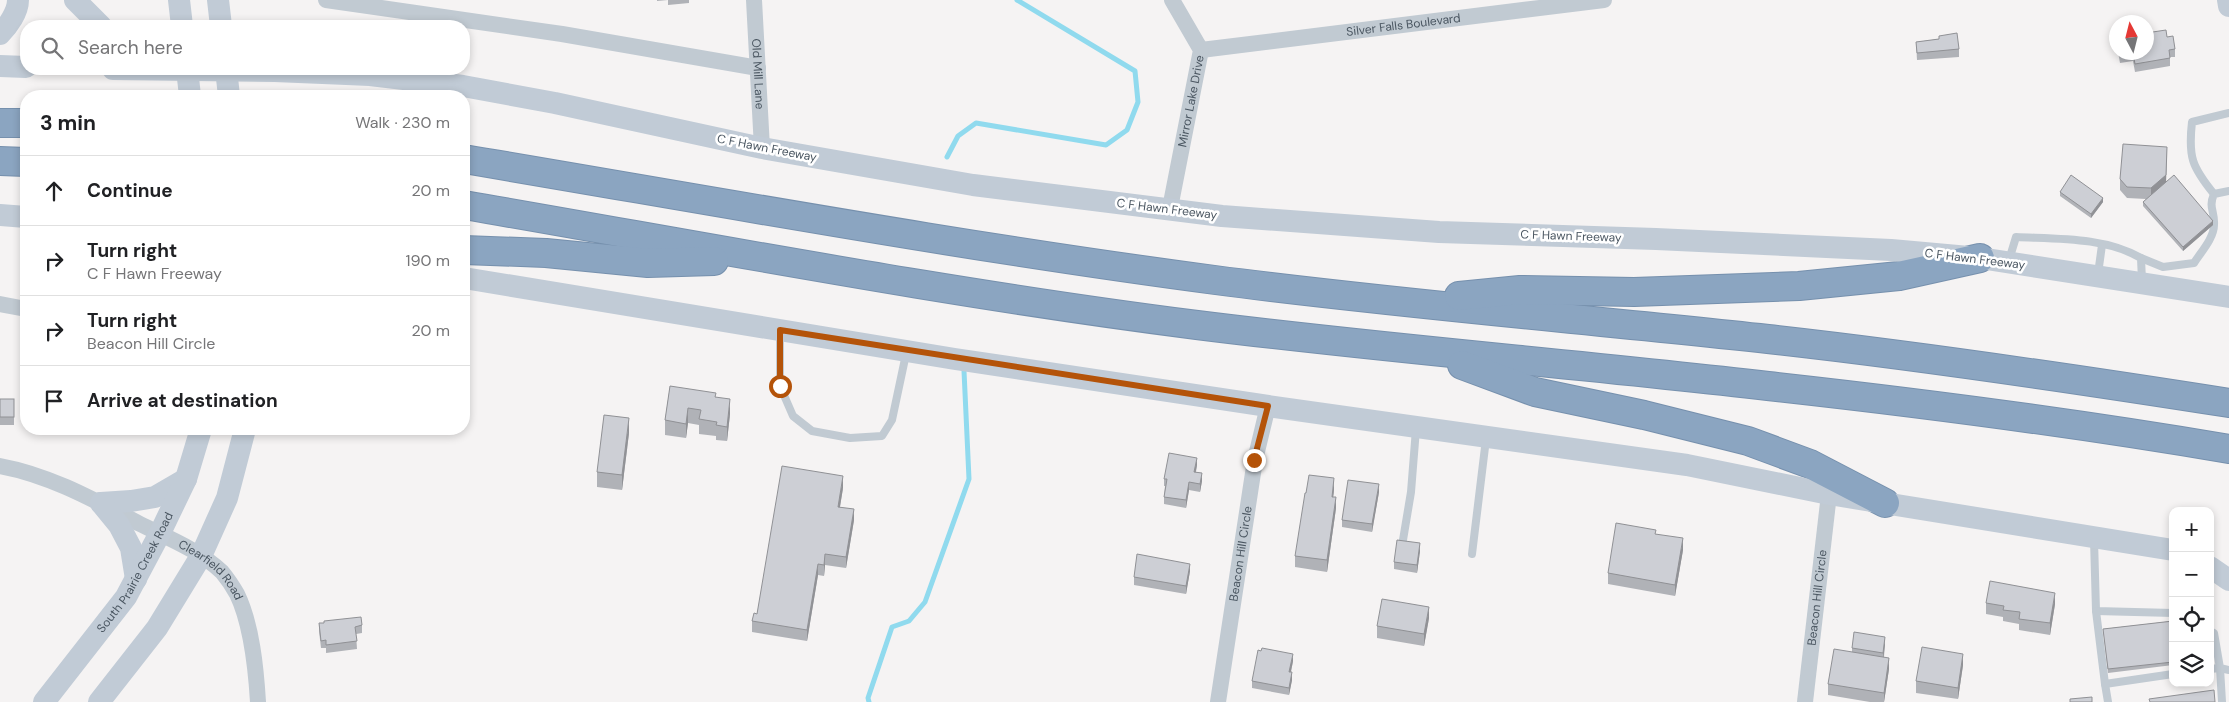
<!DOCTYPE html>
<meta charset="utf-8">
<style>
:root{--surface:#fff;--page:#f2f2f2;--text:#202124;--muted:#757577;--line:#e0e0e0}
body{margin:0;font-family:"DM Sans",sans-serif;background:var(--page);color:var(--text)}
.controls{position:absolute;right:15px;bottom:15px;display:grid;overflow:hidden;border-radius:10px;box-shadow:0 2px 8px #0003}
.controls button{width:45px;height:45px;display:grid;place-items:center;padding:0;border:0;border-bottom:1px solid var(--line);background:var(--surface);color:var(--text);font:25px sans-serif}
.compass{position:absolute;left:2109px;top:15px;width:45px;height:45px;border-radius:50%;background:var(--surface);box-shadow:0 2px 8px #0003;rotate:353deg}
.stop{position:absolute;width:15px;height:15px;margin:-11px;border:4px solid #b45309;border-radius:50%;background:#fff}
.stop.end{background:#b45309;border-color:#fff;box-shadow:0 1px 5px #0008}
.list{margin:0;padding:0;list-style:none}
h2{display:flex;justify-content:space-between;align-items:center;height:65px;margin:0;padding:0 20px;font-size:21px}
h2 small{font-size:16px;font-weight:400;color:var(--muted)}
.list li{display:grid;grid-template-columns:32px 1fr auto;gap:15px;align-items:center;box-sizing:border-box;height:70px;padding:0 20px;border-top:1px solid var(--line)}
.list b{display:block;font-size:19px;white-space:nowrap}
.list p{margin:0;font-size:16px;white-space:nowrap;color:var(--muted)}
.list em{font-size:16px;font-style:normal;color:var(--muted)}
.icon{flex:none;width:28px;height:28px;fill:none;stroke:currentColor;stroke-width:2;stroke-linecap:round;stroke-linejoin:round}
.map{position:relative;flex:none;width:2229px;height:702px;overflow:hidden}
.search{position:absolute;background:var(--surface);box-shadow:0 2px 8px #0003;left:20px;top:20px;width:450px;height:55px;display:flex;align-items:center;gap:12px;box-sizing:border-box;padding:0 18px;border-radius:20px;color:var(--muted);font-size:19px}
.panel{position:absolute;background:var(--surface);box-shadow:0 2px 8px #0003;left:20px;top:90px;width:450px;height:345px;border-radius:20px}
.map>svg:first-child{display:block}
</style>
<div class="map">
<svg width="2229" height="702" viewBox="0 0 2229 702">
<rect width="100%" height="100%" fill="#f5f3f3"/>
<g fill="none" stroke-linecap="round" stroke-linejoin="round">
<!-- stream -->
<g stroke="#90daee" stroke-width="5">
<polyline points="947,157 958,136 976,123 1106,145 1127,130 1138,102 1135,71 1017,0"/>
<polyline points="869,702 868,698 892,627 909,621 925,602 969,479 964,371"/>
</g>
<!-- highway casing -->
<g stroke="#7690ad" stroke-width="30">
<g id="highway">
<polyline points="0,123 26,123"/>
<path d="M464,159C714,201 964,247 1215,280C1399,304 1584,319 1768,339C1922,356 2076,379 2229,403"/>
<polyline points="0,161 26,162"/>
<path d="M464,205C708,247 952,294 1197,325C1387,349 1578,364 1768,386C1922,403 2076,423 2229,449"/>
<polyline points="464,250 546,253 648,263 714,261"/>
<polyline points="1459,296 1520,290 1634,292 1799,286 1899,276 1980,258"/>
<polyline points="1462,365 1535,392 1644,415 1748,441 1810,464 1885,503"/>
</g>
</g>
<!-- lane -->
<g stroke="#c1cad2" stroke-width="8">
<path d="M2214,194C2192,167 2188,157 2192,122L2229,113"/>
<path d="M2141,258L2163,267L2194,263C2201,252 2214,238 2214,225C2215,211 2208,208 2214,194L2229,191"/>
<path d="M2009,260L2016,237C2057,239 2105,237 2141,258L2142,281"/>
<polyline points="2098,274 2102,245"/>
<polyline points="780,332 780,386 793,416 812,431 850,438 882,436 892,420 906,354"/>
<polyline points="2094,539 2096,611 2173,613"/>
<polyline points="1402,546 1411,492 1416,429"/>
<polyline points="1472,554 1486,439"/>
<polyline points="2096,611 2105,684 2173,674"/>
<polyline points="2210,631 2214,633 2220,668 2229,670"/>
<polyline points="2210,669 2220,668 2222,702"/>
<polyline points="2105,684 2108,702"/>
</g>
<!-- street -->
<g stroke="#c1cad2" stroke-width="16">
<polyline points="326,0 562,34 758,68"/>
<path id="s1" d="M754,0L762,148"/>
<path id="s2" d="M1201,50L1604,0"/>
<path id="s3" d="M1170,208L1201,50L1172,0"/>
<polyline points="0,304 26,309"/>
<path id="s4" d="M0,466C50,475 96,501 140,524C168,538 199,550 222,572C227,578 233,587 237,594C252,625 256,669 258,702"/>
<path id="s5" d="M1218,702L1255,460L1268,406"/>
<path id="s6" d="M1805,702L1829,494"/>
</g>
<!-- secondary -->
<g stroke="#c1cbd6" stroke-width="22">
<polyline points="75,0 101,26"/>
<polyline points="179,0 182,26"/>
<polyline points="218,0 221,26"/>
<polyline points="2228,0 2229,6"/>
<path d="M0,34C8,26 18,12 18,0"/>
<polyline points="0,66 26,67"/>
<polyline points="113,69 275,71 370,75 463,86 555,103 762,148 973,185 1222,216 1439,232 1656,239 1891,250 1980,258 2229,297"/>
<polyline points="0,215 26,217"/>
<polyline points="464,278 955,359 1268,406 1687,465 1829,494 2173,550"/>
<polyline points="101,503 131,501 155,497 186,479"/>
<polyline points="101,503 119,525 131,548 136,579"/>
<polyline points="2210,567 2229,580"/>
<path id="s7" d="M44,702L126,597L160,533L186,479L201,429"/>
<polyline points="99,702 157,628 201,556 227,498 245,429"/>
</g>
<!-- highway -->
<use href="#highway" stroke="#8ba5c1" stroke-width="28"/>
<!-- secondary-bridge -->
<g stroke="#c1cbd6" stroke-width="22">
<polyline points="187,69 190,96"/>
<polyline points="226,69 229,96"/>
</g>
</g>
<!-- wall -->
<g fill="#b0b2b7">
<polygon points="657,0 689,0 689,3 668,5 668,0 657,1"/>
<polygon points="2167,37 2175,49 2175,57 2170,57 2170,66 2135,72 2133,61 2120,63 2118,52 2146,52"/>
<polygon points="1939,39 1959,49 1959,57 1917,60 1916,42"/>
<polygon points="2120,179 2166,182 2213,225 2183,251 2143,206 2143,202 2146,199 2127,198 2120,190"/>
<polygon points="2060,192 2103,202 2091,218 2060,196"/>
<polygon points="670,386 716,397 730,414 727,441 716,440 716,436 699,434 699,425 688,423 686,438 665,435 665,420"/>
<rect x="0" y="399" width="14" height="26"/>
<polygon points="629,433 622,490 597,487 597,472"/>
<polygon points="1197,465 1196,472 1202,481 1200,492 1189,490 1186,508 1164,504 1164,497 1165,486 1164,486 1164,479"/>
<polygon points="843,488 840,507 854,520 846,568 825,565 824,576 818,575 807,641 752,632 752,621"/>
<polygon points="1334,490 1333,497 1336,508 1327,572 1295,567 1295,556"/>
<polygon points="1379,492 1372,532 1342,527 1342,520"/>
<polygon points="1656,534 1683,550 1675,596 1608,584 1608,573"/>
<polygon points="1420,551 1417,573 1394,569 1394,562"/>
<polygon points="1190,571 1186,594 1134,585 1134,577"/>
<polygon points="1986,603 2055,604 2050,635 2019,630 2019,624 2003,621 2003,617 1986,614"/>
<polygon points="1429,618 1424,646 1377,638 1377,626"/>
<polygon points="2173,621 2173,665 2108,673 2103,629"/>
<polygon points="319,623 362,625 362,633 356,634 357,649 326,653 326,648 321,648 319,631"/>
<polygon points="1885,644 1884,657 1889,669 1884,702 1870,702 1828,695 1828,684 1852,652 1852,648"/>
<polygon points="1293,661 1291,672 1292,680 1289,695 1252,688 1252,681"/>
<polygon points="1963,665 1958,699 1916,693 1916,681"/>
</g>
<!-- shaded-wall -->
<g fill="#909195">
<polygon points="2167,147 2166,186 2151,200 2151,188"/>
<polygon points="2103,198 2103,202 2091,218 2091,214"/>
<polygon points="2213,221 2213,225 2183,251 2183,247"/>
<polygon points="730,399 730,414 727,441 727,427"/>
<polygon points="688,408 688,423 686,438 686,424"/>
<polygon points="629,418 629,433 622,490 622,475"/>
<polygon points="1197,458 1197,465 1194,480 1194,472"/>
<polygon points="1202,473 1202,481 1200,492 1200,484"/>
<polygon points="843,476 843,488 838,518 838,507"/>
<polygon points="1334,478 1334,490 1332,508 1332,497"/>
<polygon points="1189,482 1189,490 1186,508 1186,500"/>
<polygon points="1379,484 1379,492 1372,532 1372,524"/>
<polygon points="1336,497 1336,508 1327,572 1327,560"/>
<polygon points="854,509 854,520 846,568 846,557"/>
<polygon points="1683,538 1683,550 1675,596 1675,585"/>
<polygon points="1420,543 1420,551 1417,573 1417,565"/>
<polygon points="825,554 825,565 824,576 824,565"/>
<polygon points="818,564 818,575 807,641 807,630"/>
<polygon points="1190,564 1190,571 1186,594 1186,586"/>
<polygon points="2055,593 2055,604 2050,635 2050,623"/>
<polygon points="1429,607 1429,618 1424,646 1424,634"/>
<polygon points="1885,637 1885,644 1883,661 1883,653"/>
<polygon points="1293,654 1293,661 1289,680 1289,672"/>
<polygon points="1963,654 1963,665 1958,699 1958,688"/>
<polygon points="1889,658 1889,669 1884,702 1884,693"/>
<polygon points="1292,672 1292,680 1289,695 1289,688"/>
</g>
<!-- building -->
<g fill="#cdcfd5" stroke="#909195">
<polygon points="2166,30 2167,37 2173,36 2175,49 2169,50 2170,58 2135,64 2133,53 2120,55 2120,52 2146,52 2146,33"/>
<polygon points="1957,33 1959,49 1917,53 1916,42 1939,39 1939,36"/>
<polygon points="2123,144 2167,147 2166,175 2151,188 2127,187 2120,179"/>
<polygon points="2071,175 2103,198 2091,214 2060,192"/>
<polygon points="2174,175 2213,221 2183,247 2143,202"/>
<polygon points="670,386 716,393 715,397 730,399 727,427 716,425 717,422 699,419 701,410 688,408 686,424 665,420"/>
<rect x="0" y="399" width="14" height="18"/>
<polygon points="604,415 629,418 622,475 597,472"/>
<polygon points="1169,453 1197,458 1194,472 1202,473 1200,484 1189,482 1186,500 1164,497 1167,479 1164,479"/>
<polygon points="782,466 843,476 838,507 854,509 846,557 825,554 824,565 818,564 807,630 752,621 754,613 757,614"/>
<polygon points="1309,475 1334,478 1332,497 1336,497 1327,560 1295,556 1305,493 1306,493"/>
<polygon points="1348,480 1379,484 1372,524 1342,520"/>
<polygon points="1616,523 1656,530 1655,534 1683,538 1675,585 1608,573"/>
<polygon points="1397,540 1420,543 1417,565 1394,562"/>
<polygon points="1137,554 1190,564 1186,586 1134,577"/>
<polygon points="1990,581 2055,593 2050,623 2019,619 2020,612 2003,610 2004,606 1986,603"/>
<polygon points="1382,599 1429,607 1424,634 1377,626"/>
<polygon points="361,617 362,625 355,627 357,641 326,645 326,640 321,641 319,623 324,623 324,621"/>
<polygon points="2173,621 2173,662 2108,669 2103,629"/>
<polygon points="1854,632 1885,637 1883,653 1852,648"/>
<polygon points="1922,647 1963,654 1958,688 1916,681"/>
<polygon points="1262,648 1293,654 1289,672 1292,672 1289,688 1252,681 1258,650 1261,651"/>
<polygon points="1834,649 1889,658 1884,693 1828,684"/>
<polygon points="2214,690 2215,702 2150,702 2149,699"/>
<polygon points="2092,697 2092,702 2070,702 2070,699"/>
</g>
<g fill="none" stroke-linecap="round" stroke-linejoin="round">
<!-- route -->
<polyline stroke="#b45309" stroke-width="6" points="780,386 780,330 1268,406 1254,460"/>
</g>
<g text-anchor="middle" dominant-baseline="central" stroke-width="5" stroke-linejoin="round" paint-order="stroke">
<!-- street labels -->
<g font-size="12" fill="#4a5661" stroke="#fff">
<text stroke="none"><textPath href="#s2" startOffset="204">Silver Falls Boulevard</textPath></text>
<text stroke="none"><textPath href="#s1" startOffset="74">Old Mill Lane</textPath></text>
<text stroke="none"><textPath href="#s3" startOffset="109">Mirror Lake Drive</textPath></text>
<text transform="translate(767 148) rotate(11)">C F Hawn Freeway</text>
<text transform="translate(1167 209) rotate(7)">C F Hawn Freeway</text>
<text transform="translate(1571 236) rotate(2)">C F Hawn Freeway</text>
<text transform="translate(1975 259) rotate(7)">C F Hawn Freeway</text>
<text stroke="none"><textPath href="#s5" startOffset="150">Beacon Hill Circle</textPath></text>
<text stroke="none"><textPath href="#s7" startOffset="159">South Prairie Creek Road</textPath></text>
<text stroke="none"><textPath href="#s4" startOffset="238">Clearfield Road</textPath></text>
<text stroke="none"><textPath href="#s6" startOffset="105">Beacon Hill Circle</textPath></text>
</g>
</g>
</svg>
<div class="controls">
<button>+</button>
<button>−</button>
<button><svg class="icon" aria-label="locate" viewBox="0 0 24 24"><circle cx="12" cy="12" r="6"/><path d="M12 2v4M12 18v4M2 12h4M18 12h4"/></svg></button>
<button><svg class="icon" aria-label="layers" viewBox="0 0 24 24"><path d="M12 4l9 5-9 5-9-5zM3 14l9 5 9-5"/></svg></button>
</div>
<svg class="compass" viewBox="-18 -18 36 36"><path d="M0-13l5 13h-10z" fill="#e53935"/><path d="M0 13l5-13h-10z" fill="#757577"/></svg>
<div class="stop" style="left:780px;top:386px"></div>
<div class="stop end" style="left:1254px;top:460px"></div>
<div class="search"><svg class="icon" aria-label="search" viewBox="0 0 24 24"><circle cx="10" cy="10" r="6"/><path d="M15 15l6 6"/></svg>Search here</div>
<section class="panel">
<h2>3 min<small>Walk · 230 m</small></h2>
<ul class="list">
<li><svg class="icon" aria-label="ahead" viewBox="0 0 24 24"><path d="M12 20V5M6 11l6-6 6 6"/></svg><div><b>Continue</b></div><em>20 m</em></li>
<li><svg class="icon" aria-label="right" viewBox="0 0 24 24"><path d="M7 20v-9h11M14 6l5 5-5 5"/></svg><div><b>Turn right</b><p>C F Hawn Freeway</p></div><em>190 m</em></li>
<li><svg class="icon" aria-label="right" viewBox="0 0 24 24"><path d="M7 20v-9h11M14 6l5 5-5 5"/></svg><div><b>Turn right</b><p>Beacon Hill Circle</p></div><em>20 m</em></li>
<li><svg class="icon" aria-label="arrive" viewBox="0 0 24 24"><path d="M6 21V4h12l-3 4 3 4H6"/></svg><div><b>Arrive at destination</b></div></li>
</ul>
</section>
</div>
